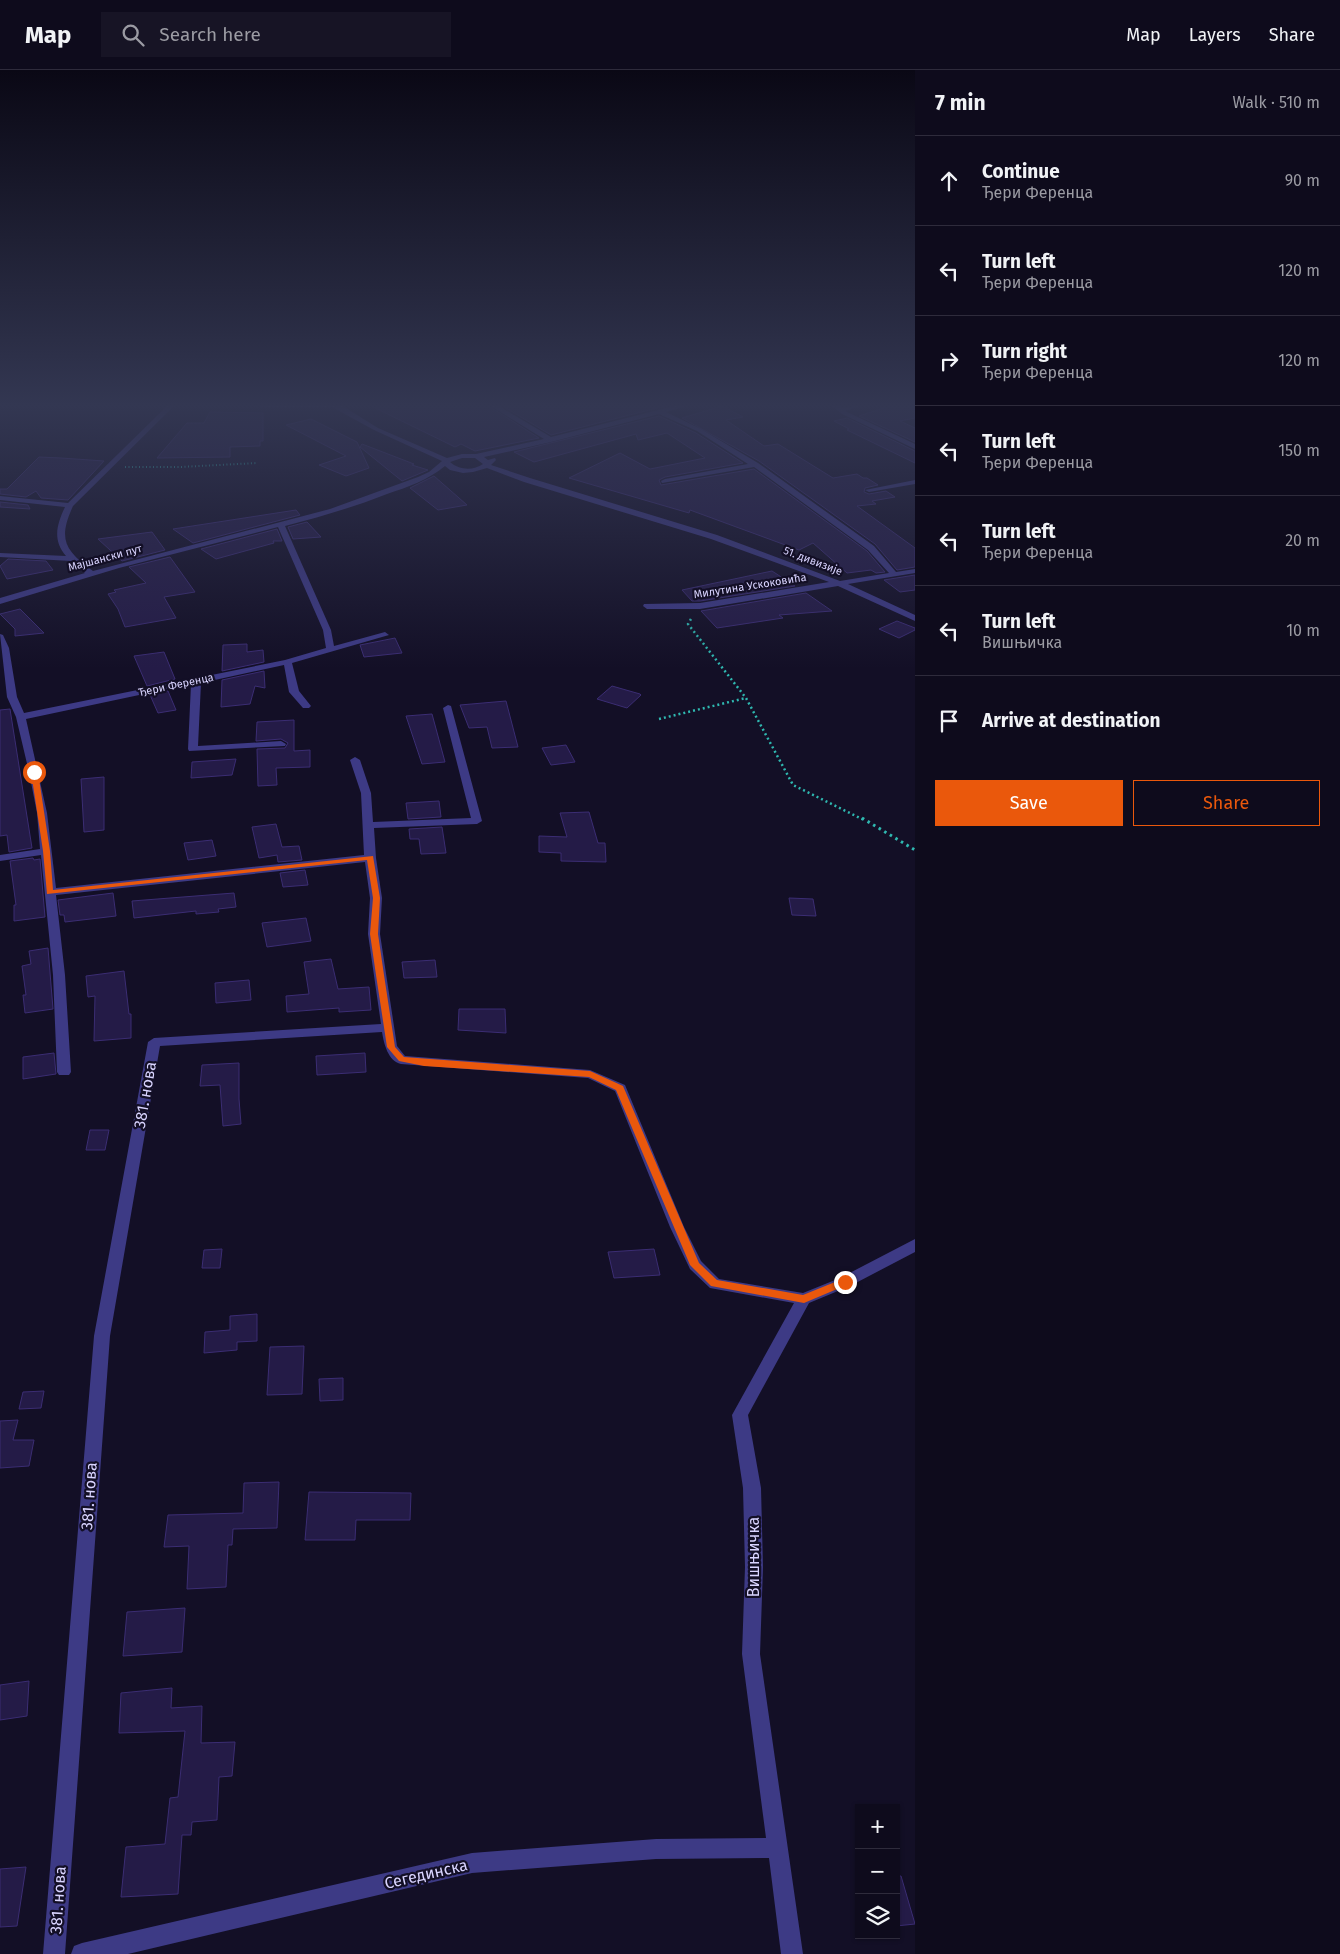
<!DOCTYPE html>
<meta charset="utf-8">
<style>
:root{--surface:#0e0b1c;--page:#171425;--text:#f1f3f6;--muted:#9b9ba3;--line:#2e2b3b;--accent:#ea580c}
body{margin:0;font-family:"Fira Sans",sans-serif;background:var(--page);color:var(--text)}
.controls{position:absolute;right:15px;bottom:15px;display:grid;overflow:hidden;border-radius:0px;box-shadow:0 1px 4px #0004}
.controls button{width:45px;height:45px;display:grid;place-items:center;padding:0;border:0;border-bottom:1px solid var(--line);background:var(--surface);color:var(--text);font:25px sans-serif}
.stop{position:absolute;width:15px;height:15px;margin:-11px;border:4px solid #ea580c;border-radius:50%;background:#fff}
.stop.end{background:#ea580c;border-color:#fff;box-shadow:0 1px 5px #0008}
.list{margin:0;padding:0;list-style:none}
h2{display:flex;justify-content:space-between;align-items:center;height:65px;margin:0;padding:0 20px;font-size:21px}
h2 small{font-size:16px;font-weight:400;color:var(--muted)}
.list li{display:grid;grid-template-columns:32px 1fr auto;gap:15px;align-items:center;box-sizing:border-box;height:90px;padding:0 20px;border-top:1px solid var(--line)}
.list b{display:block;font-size:19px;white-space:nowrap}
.list p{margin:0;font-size:16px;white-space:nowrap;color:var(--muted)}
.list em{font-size:16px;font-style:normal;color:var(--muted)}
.actions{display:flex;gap:10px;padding:15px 20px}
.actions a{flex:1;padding:11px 0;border:1px solid var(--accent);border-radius:0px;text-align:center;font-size:18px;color:var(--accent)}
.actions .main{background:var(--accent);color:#fff}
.icon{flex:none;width:28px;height:28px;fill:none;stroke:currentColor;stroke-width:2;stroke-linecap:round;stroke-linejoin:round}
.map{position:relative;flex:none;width:915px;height:1884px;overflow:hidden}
header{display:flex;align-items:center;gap:30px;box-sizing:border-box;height:70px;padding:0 25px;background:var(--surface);border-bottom:1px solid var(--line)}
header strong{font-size:24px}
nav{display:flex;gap:28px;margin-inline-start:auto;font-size:18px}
.search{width:350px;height:45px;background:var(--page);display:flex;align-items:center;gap:12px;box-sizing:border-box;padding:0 18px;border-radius:0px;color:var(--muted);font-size:19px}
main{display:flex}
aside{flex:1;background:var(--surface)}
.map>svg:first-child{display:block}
</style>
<header>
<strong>Map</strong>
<div class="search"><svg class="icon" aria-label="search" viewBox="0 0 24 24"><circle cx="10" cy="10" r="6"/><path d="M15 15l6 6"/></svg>Search here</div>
<nav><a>Map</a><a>Layers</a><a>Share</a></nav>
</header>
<main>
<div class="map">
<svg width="915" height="1884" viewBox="0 0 915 1884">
<rect width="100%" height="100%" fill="#130f26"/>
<!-- building -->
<g fill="#241b47" stroke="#3b2d73">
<polygon points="369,335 487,335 539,368 475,381 461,374 455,377"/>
<polygon points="501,335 669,335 551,365"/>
<polygon points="893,335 915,335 915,348 900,351 915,358 915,372 859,346"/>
<polygon points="722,336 743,347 726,350 764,376 778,374 833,408 857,404 863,408 867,408 878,415 865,418 864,422 869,424 886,421 895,427 872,431 876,434 857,436 915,478 915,497 897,500 875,474 759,391 682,348"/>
<polygon points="210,342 263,343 263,371 260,371 260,376 230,377 230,387 157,388 187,353 204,353"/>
<polygon points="659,346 696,363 743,393 665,407 659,410 661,415 754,399 867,481 885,502 876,503 871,500 847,503 813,473 799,480 690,440 689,443 569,408 620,383 650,399 705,388 667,363 638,370 636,364 534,392 514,382"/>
<polygon points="847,348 915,381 915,393 847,360 849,359 834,351"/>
<polygon points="311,349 357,372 369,398 346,406 319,395 346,386 286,355"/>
<polygon points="362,374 414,394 412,395 428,400 402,411 360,377"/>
<polygon points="39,387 61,388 104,391 68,430 41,428 36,421 26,427 0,424 0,419 7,419"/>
<polygon points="434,406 467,435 438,440 410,418"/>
<polygon points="0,432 28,435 30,439 0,437"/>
<polygon points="296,440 300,445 193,473 173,459"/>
<polygon points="307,452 321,467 293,469 288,457"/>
<polygon points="277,459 282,471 273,471 274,473 216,489 201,479"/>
<polygon points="152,462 165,480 122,491 98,469"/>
<polygon points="170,487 195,522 164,527 176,548 125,557 118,539 108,524 116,522 114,520 146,513 129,497"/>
<polygon points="8,489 46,491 53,500 7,509 0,496"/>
<polygon points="772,501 795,516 700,531 692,531 682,520"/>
<polygon points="915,505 915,520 900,522 884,510"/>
<polygon points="806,523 832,541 779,545 783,548 717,558 701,541"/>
<polygon points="20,539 44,563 15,566 15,559 0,544"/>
<polygon points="897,551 915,558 915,560 899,568 879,559"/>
<polygon points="395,568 402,583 364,587 360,575"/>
<polygon points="247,574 247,582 263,580 264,592 222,601 223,575"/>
<polygon points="164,582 175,609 147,616 134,586"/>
<polygon points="264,601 265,618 255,616 250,634 221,637 222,610"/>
<polygon points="612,616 640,624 641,625 627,638 597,629"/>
<polygon points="168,621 176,640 158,643 150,625"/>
<polygon points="506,631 518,677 492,678 487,657 469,658 460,635"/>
<polygon points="10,639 32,778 9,782 7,765 0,766 0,640"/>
<polygon points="432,644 445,692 422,694 406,646"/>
<polygon points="294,650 294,681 310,680 310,697 276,698 277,715 258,716 257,679 285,678 288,673 281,669 256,671 257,652"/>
<polygon points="566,675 575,692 551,695 542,678"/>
<polygon points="236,689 232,705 191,708 192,692"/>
<polygon points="104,707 104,760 84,762 81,709"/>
<polygon points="439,731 441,747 408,749 406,733"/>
<polygon points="589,742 598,773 605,773 606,792 561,791 561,783 539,782 539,766 567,767 560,743"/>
<polygon points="276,754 282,777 299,776 302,790 278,792 277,785 259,788 252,757"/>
<polygon points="442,757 446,783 421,784 419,769 410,769 409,759"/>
<polygon points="212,770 216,786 188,790 184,773"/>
<polygon points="33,788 34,790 40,789 45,847 14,851 14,835 16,835 10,791"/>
<polygon points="305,800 308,815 283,817 280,803"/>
<polygon points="113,823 116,846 65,852 64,845 60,845 58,830"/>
<polygon points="234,823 236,837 218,839 219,842 196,844 196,841 134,848 132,831"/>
<polygon points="789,828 813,829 816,846 792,845"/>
<polygon points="306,848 311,871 267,877 262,853"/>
<polygon points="48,878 53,939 25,943 23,925 26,925 22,896 31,894 29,881"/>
<polygon points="331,889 338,919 369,917 371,940 339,942 339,938 287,942 286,926 309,924 304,892"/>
<polygon points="435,890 437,907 404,908 402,892"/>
<polygon points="124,901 129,944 131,944 131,968 94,971 95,926 88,927 86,906"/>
<polygon points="249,910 251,930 216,933 215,913"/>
<polygon points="459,939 505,939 506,963 458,960"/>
<polygon points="54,983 56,1004 23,1009 23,987"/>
<polygon points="365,983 366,1002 317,1005 316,986"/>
<polygon points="239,993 239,1029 241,1054 223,1056 220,1015 200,1016 202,995"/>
<polygon points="90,1060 109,1060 105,1080 86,1080"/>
<polygon points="222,1179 220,1198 202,1198 204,1180"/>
<polygon points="654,1179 660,1205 614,1208 608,1182"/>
<polygon points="257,1244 257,1271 237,1272 237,1280 204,1283 205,1262 230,1260 230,1246"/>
<polygon points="304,1276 302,1324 267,1325 270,1277"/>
<polygon points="343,1308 343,1330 320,1331 319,1309"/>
<polygon points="44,1321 41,1338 19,1339 23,1322"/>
<polygon points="18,1350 13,1370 34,1370 29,1396 0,1398 0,1351"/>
<polygon points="279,1412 277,1458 233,1459 232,1475 228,1475 226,1517 187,1519 189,1476 164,1477 168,1445 243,1443 244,1413"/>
<polygon points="309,1422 411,1423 410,1450 356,1450 355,1470 305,1470"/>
<polygon points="185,1538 182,1582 123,1586 127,1542"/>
<polygon points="29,1611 27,1646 0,1650 0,1615"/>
<polygon points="172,1618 171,1638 202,1636 201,1673 235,1672 232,1706 219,1707 217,1750 192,1752 191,1765 182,1765 178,1824 121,1827 126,1777 165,1774 170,1728 178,1727 185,1661 119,1663 121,1623"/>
<polygon points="26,1797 17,1856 0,1857 0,1799"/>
<polygon points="896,1806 901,1806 915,1854 896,1856"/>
</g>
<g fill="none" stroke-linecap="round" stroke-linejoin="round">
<!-- path-far2 -->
<polyline stroke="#2fb8b0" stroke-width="2" stroke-dasharray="1 2.5" stroke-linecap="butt" points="125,397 180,397 257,393"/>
<!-- path-far1 -->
<g stroke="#2fb8b0" stroke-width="2.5" stroke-dasharray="2 3" stroke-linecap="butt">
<polyline points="691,549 688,554 746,628 793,715 864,750"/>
<polyline points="659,649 746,628"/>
</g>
<!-- path -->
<polyline stroke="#2fb8b0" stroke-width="3" stroke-dasharray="2.5 4" stroke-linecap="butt" points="862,748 915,780"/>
<!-- minor -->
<g fill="#3d3a85" fill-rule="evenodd">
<path d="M168,335H175L73,436C58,469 64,480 93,501L330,439L418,407L429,402L442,391L374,360L332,337H262L259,335H341L378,358L447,388L462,384H476L544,369L489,335H497L551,367L678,335H690L666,342L701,359L758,393L874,476L896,502L915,499V503L848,514L915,545V551L838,516L700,539H647L643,536L644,534L700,533L829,512L711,469L524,412L487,398L473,402L463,403L450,400L445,396C428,410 408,417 387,424C354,437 320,447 285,456L331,560L334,576L385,562L389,565L292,593L299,621L311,636L309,638H303L289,622L284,595L201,613L198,676L281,671L286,674L285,676L189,681L188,679L191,614L26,649L47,743L56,818L364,785L361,723L350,690L355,687L360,690L371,723L373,752L471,748L443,638L448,635L451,636L482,751L477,754L374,758L376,788L382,828L380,864L397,976L405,986L590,1000L625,1015L684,1157L701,1191L719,1209L803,1223L840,1208L915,1169V1182L850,1216L809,1233L748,1345L761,1418L763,1497L760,1584L803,1884H781L769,1788L656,1789L472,1803L128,1884H71L74,1876L82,1873L472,1783L656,1769L766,1768L742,1584L745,1497L743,1418L732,1345L794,1233L710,1218L690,1199L670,1157L615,1021L588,1008L401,994C388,991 384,974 382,962L160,976L110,1266L65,1884H43L94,1266L148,972L154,968L381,954L368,864L370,828L365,792L56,825L65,905L71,1002L69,1005H59L57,1002L53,905L41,785L0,791V785L40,779L37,743L29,702L16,647L7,627L0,564L3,565L9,578L17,627L24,643L285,590L326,578L323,560L278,457L119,498L0,534V528L85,503L71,491L0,487V483L66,486C52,470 57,454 65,437L0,430V426L68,433ZM659,344L697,361L748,394L665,409L661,411L662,413L754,397L868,480L889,503L840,511L717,465L530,408L491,395L496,390L495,388L488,390L484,387L551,372ZM462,388H475L483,394C473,401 459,400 450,392Z"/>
<polygon points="831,335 839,335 842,338 863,335 845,341 915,374 915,379 842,344"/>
<polygon points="915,410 915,414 869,422 865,420"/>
</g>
</g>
<!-- sky -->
<linearGradient id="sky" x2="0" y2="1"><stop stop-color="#0a0815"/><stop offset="0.56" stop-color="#333752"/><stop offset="1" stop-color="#333752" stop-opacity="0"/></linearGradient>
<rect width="915" height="599" fill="url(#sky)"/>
<!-- route -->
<polygon fill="#ea580c" points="34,700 38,702 50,781 53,820 373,786 380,828 378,864 384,905 395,977 404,987 590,1001 623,1016 699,1193 717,1210 803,1225 845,1208 849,1209 849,1214 804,1233 711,1216 690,1195 616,1020 589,1007 424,996 399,991 387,977 376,905 370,864 373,828 367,790 47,824 43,781 31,702"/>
<g text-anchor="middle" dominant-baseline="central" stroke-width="4.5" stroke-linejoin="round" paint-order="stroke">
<!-- far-street labels -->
<g font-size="11" fill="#d9d4ff" stroke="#130f26">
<text transform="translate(105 488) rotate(-15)">Мајшански пут</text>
<text transform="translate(813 491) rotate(21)">51. дивизије</text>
<text transform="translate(750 516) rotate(-9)">Милутина Ускоковића</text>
<text transform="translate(176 615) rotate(-12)">Ђери Ференца</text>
</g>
<!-- near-street labels -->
<g font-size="16" fill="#d9d4ff" stroke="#130f26">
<text transform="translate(145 1025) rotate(-80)">381. нова</text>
<text transform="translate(89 1426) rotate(-86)">381. нова</text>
<text transform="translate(753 1487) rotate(-90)">Вишњичка</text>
<text transform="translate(426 1804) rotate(-13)">Сегединска</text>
<text transform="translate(58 1830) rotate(-86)">381. нова</text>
</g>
</g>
</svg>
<div class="controls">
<button>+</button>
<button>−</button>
<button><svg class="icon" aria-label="layers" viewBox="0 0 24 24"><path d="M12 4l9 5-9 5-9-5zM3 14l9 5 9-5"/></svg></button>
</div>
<div class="stop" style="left:34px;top:702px"></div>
<div class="stop end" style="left:845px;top:1212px"></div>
</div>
<aside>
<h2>7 min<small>Walk · 510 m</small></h2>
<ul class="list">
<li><svg class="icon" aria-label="ahead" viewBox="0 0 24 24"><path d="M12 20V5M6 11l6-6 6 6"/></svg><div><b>Continue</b><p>Ђери Ференца</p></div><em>90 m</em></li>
<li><svg class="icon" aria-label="left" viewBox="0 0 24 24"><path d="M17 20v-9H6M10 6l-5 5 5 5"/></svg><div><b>Turn left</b><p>Ђери Ференца</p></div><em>120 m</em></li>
<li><svg class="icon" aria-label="right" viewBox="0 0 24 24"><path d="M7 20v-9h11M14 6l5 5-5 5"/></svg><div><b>Turn right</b><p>Ђери Ференца</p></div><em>120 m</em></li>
<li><svg class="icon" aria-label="left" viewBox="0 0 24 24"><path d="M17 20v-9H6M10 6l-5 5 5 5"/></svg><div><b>Turn left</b><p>Ђери Ференца</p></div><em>150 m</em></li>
<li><svg class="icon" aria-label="left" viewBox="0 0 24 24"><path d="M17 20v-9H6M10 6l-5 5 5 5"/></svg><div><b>Turn left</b><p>Ђери Ференца</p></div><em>20 m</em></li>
<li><svg class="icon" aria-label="left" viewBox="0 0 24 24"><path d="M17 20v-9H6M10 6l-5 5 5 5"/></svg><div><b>Turn left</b><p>Вишњичка</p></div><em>10 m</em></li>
<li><svg class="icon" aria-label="arrive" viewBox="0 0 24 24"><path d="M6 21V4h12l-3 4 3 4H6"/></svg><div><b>Arrive at destination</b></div></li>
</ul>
<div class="actions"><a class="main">Save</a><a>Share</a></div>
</aside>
</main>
